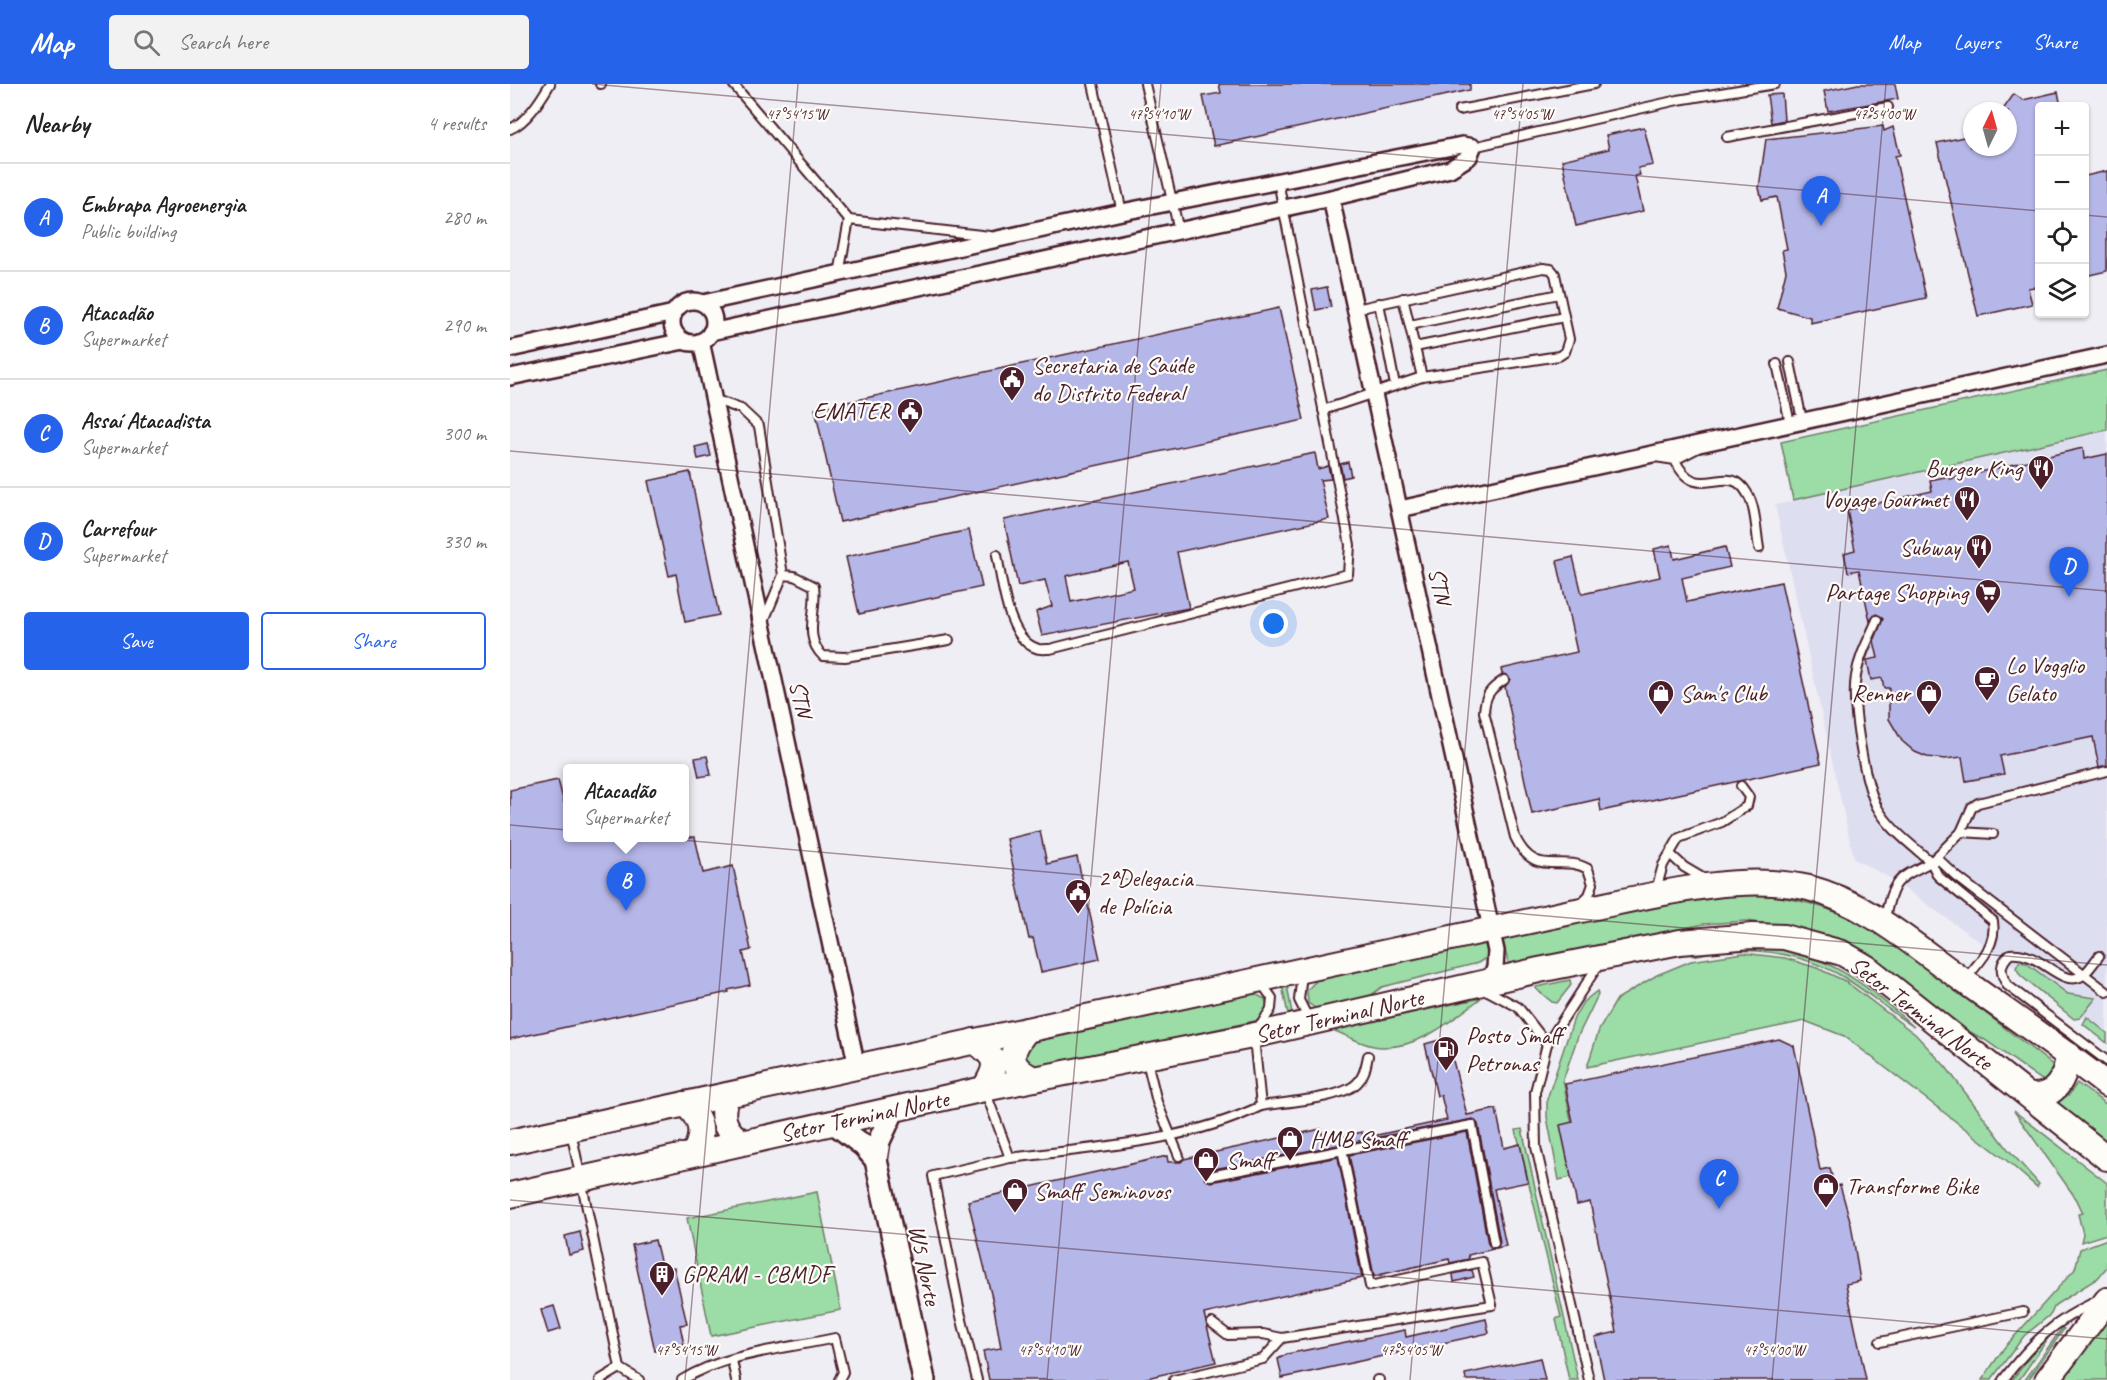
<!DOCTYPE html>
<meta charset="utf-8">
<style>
:root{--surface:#fff;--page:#f2f2f2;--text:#222;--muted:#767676;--line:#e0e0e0;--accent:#2563eb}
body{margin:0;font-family:Caveat,sans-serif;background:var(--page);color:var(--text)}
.controls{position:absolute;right:18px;top:18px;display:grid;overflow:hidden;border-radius:6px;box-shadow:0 2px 4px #0004}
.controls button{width:54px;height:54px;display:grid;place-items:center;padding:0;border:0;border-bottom:2px solid var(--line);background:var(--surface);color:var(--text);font:30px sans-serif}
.compass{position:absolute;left:1453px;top:18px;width:54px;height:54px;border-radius:50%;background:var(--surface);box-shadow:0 2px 4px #0004;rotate:5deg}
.you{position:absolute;left:764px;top:540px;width:21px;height:21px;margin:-15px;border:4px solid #fff;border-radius:50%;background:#1a73e8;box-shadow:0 0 0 9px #1a73e833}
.badge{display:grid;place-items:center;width:39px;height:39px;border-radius:50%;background:var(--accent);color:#fff;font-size:20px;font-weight:700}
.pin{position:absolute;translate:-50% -50px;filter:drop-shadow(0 2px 3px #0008)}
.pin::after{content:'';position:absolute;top:32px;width:21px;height:18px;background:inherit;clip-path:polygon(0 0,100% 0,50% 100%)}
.popup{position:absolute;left:53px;top:680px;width:126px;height:78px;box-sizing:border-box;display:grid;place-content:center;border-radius:6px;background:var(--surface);filter:drop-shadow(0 2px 4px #0005);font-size:20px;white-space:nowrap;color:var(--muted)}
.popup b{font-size:22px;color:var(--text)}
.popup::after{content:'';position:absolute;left:50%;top:100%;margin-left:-12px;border:12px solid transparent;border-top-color:var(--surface)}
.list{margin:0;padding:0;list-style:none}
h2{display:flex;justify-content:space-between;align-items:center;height:78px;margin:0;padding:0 24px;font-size:26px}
h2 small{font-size:20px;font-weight:400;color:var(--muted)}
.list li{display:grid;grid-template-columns:39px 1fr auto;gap:18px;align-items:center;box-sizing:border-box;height:108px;padding:0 24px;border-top:2px solid var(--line)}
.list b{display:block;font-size:22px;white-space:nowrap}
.list p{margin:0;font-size:20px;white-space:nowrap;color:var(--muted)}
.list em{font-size:20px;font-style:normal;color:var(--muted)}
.actions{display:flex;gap:12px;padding:18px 24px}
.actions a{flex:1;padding:14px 0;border:2px solid var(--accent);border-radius:6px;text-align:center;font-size:21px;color:var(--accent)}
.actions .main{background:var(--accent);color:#fff}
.icon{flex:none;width:33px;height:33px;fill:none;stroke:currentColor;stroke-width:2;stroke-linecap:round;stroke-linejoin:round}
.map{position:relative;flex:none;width:1597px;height:1296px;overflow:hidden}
header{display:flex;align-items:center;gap:36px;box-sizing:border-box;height:84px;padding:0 30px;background:var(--accent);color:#fff}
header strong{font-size:28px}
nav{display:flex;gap:33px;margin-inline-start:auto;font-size:21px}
.search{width:420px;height:54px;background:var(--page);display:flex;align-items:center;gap:15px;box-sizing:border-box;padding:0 21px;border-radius:6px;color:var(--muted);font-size:22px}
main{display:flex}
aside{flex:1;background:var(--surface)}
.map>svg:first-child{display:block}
</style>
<header>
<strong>Map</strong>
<div class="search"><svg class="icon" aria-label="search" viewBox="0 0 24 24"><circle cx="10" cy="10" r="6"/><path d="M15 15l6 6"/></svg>Search here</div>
<nav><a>Map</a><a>Layers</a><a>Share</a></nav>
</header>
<main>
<aside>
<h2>Nearby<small>4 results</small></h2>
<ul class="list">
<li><span class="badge">A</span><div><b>Embrapa Agroenergia</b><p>Public building</p></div><em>280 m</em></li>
<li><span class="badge">B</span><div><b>Atacadão</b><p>Supermarket</p></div><em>290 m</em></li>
<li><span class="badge">C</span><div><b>Assaí Atacadista</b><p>Supermarket</p></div><em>300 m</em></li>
<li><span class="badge">D</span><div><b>Carrefour</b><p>Supermarket</p></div><em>330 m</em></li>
</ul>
<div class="actions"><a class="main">Save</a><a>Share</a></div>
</aside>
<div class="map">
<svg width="1597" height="1296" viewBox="0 0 1597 1296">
<rect width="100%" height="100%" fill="#efeef4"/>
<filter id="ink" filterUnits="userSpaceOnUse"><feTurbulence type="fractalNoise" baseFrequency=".0167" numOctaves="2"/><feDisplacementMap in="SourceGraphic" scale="12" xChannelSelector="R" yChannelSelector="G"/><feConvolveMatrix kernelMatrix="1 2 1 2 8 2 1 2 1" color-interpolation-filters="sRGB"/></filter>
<g filter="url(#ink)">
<!-- built -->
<polygon fill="#dedef1" points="1597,346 1597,952 1511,887 1380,794 1344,775 1265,421"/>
<!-- green -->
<g fill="#9bdca7" stroke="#727e69" stroke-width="1.5">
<polygon points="1597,286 1597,346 1283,416 1271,358"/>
<path d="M1231,809C1289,812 1337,827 1385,859L1548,985L1536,999L1475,956L1449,942L1331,858L1278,842L1236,837L1194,840L999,881L992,855L1202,811Z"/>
<polygon points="975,858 979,860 979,872 968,879 872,903 860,912 809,924 805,924 798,919 797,906 808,895"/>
<path d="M1237,863C1252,864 1268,864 1283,868C1330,878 1369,912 1404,943C1380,928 1359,909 1335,894C1289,866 1234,861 1182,872L1192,868Z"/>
<polygon points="1233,869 1275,874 1307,884 1335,897 1405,950 1436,983 1497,1064 1529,1100 1527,1103 1496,1076 1334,952 1295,937 1077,983 1089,946 1107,915 1147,891 1181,877"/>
<polygon points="1509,878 1516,879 1558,910 1586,914 1570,934 1564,935 1511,892 1506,884"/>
<polygon points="1060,896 1061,901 1047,919 1042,918 1026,905 1026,903"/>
<polygon points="777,901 782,929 778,930 772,902"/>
<polygon points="1087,907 1088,911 1068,952 1053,996 1072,1090 1049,1096 1037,1033 1037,1015 1064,934 1073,918"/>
<polygon points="743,909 755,915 758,926 754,935 524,985 513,976 515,965 524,956"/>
<path d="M971,914C942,936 911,964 872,963C856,963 838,952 823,946Z"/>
<polygon points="1577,933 1597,949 1597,959 1573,940"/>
<polygon points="1567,999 1597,1021 1597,1058 1545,1017 1559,1011"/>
<polygon points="1504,1027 1597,1099 1597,1150 1571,1158 1573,1150 1568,1130 1573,1129 1567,1116"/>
<polygon points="1012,1045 1068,1296 1059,1296 1046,1235 1051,1233 1006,1046"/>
<polygon points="307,1108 331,1226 201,1252 177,1134"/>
<polygon points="1597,1155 1597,1183 1588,1194 1545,1221 1541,1230 1514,1252 1481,1296 1472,1296 1494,1264 1565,1185 1570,1165"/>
<polygon points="1597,1235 1597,1296 1551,1296"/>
<polygon points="1552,1244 1554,1245 1518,1296 1515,1296"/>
<polygon points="1541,1250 1509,1296 1502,1296 1531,1258"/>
</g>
<!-- building -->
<g fill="#b6b7e9" stroke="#4a1f2b" stroke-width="1.5" fill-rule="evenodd">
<polygon points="709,0 960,0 960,6 704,62 693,12 711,9"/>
<polygon points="1385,0 1388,15 1318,27 1314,7 1348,0"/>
<polygon points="1548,8 1551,22 1530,22 1530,202 1518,204 1522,220 1468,232 1427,59 1458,52 1460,63 1498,63 1498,27 1492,27 1504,10 1513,16"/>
<polygon points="1272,10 1274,36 1261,39 1257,11"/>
<polygon points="1373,42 1374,47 1383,43 1390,71 1385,72 1416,214 1300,239 1300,233 1267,224 1276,187 1272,166 1277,165 1267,113 1252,116 1249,104 1256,55"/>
<polygon points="1134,43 1143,81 1128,84 1130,91 1125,92 1133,127 1066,142 1052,76 1099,65 1096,51"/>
<polygon points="1597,87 1597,187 1575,192 1575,92"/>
<polygon points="817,203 821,223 806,226 802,206"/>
<polygon points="769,224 794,336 330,438 305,325"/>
<polygon points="198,360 201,372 188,375 185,363"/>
<polygon points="1573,364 1574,375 1597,370 1597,681 1589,683 1583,653 1490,672 1494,690 1456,697 1452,673 1435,675 1417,673 1405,668 1392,657 1379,635 1379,604 1374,604 1372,594 1361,596 1357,576 1368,574 1364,557 1373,535 1366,530 1360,537 1349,486 1338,488 1334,469 1345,466 1337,426 1422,407 1420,396 1440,392 1440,395"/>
<path d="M805,369L808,385L818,382L821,395L810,396L819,435L667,468L679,524L532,552L526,528L542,522L535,496L508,502L494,436ZM618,478L624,504L561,518L556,492Z"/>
<polygon points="838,378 841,392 833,394 830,380"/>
<polygon points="180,388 209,531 175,538 166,490 159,492 138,397"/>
<polygon points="459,446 472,503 349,530 336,473"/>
<polygon points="1161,461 1164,475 1215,463 1220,483 1172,494 1177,518 1271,498 1311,679 1091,727 1089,715 1022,730 995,603 1000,595 997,591 992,590 991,585 1067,568 1047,477 1063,473 1072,510 1150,493 1144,465"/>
<polygon points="197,672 201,691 189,693 185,674"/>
<polygon points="48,696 57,730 57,753 185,753 193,789 223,782 241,866 233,868 240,901 218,906 219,908 0,955 0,706"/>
<polygon points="530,747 537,780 567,773 590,875 531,888 523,854 519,855 497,755"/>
<polygon points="933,955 937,955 939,961 957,1031 986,1025 994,1064 1010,1060 1018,1098 984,1105 996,1162 987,1164 990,1158 968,1040 963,1035 699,1086 694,1094 701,1098 828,1073 852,1194 694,1230 706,1278 628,1296 479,1296 473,1267 491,1264 483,1218 458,1117 657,1072 658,1078 671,1078 674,1075 811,1045 814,1057 852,1048 853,1054 937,1036 931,1011 927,1012 915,960"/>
<polygon points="1269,955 1284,962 1310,1086 1320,1084 1324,1102 1330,1101 1341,1140 1350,1197 1336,1200 1356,1296 1094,1296 1085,1253 1107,1248 1080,1118 1067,1121 1050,1041 1063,1038 1055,1000"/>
<polygon points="957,1048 978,1160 983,1165 958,1171 959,1175 940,1179 939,1175 864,1192 839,1071"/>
<polygon points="70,1148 74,1167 59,1171 55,1152"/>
<polygon points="145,1156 152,1185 164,1183 177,1240 170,1241 174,1261 145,1267 122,1161"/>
<polygon points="962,1186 964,1193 944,1198 943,1190"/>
<polygon points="44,1222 51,1245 38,1249 31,1226"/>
<polygon points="976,1235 979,1249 772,1294 768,1275 777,1270 895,1246 896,1253"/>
<polygon points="1030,1274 1035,1296 956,1296 955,1290"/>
</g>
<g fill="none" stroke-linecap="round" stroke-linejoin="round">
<!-- lane casing -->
<g stroke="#4a1f2b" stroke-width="12">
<g id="lane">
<polyline points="90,0 91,0"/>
<polyline points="223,0 339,136 480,152"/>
<polyline points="583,0 612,128"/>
<polyline points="635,0 669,147"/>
<polyline points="949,26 1084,0"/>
<path d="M0,45C17,38 31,15 40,0"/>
<polyline points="1217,53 1378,23"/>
<polyline points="963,63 1168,16 1265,0"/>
<polyline points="329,190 339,136"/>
<polyline points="893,214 912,293"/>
<polyline points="869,219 885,301"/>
<polyline points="900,241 1049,210"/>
<polyline points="905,263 1054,233"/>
<polyline points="1280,278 1292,336"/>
<polyline points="1267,280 1280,339"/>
<polyline points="203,315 231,325 249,342 273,491 254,537"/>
<polyline points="813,326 912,293 1049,272 1055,268 1059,255 1045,190 1041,185 1033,184 846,225"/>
<path d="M1145,373L1165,376C1187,423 1218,375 1237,409C1246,423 1246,448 1249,464"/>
<polyline points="1165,376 1188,364"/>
<path d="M487,471C492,496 497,554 526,564C529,566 536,565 540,565L838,490L840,461L768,97"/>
<path d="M273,491L284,492L304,502C308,527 292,552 313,572L335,573L439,556"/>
<path d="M1367,536C1359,555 1349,572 1346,592C1341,620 1354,697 1367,723C1379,745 1403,762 1421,778L1451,748L1462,723L1468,719L1597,687"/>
<path d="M994,596C980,605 975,611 974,628L1005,753C1025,796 1051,769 1078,785L1083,800L1079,811L1071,819"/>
<polyline points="1451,748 1483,750"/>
<polyline points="1161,771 1174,783 1196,796"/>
<polyline points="1426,773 1446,792 1597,908"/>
<polyline points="1146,806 1153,781 1169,754 1212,738 1237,722 1239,713 1231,702"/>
<path d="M1375,834C1383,795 1387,795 1421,778L1428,792L1483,837C1487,860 1471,877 1456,894"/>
<path d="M1589,872C1584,878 1577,890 1570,893C1549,902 1529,866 1500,870C1489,880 1490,889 1497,901L1597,977"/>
<polyline points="792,890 789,916 798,934"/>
<polyline points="974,905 1008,923 1037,960"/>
<polyline points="749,944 761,925 762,914 752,900"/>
<polyline points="637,977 647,1018 669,1072"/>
<path d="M476,1009L500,1074C584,1063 674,1059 751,1022L744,954"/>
<path d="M751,1022C774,1018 834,1015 848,998C855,991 856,981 858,972"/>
<polyline points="61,1047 110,1284 129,1296"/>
<polyline points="700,1092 962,1041 984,1159"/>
<polyline points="702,1239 718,1251 753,1250 772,1254"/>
<polyline points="1370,1258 1513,1228"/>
<polyline points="222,1276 226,1296"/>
<polyline points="90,1296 110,1284"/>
<path d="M172,1296C215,1269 275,1265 325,1254L333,1288L329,1296"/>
<polyline points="467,1296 450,1228 423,1092 500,1074"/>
<polyline points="664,1296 753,1275 772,1254 982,1221 972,1178 860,1202 832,1065"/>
<polyline points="867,1296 869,1296"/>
<polyline points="1079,1296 1026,1063 1025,1008 1037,960 1089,880"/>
<path d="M1493,1296C1522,1258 1544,1237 1587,1217"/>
</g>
</g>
<!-- street casing -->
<g stroke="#4a1f2b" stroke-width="20">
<g id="street">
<polyline points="821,114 986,867 985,885 976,898"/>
<circle cx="183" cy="238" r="21"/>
<polyline points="193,219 612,128 952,61 963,63 959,73 940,85 821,114 201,248"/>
<polyline points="191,257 347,983"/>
<polyline points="0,265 164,229"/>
<polyline points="0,293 174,257"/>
<polyline points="890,425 1597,271"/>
</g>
</g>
<!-- secondary casing -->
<g stroke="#4a1f2b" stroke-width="26">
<g id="secondary">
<polyline points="384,1025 369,1057 366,1076 414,1296"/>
<polyline points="324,1039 354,1062 366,1076"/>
</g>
</g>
<!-- primary casing -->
<g stroke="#4a1f2b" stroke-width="28">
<g id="primary">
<path d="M517,946C500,967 495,981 524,995"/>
<path d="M464,957C488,974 489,980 474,1005"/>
<path d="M218,1011C208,1030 214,1048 233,1058"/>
<path d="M1521,1012C1548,1013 1554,994 1559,971"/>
<path d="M175,1020C192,1035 195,1050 184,1069"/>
<path d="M0,1058L1061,828C1132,814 1227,787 1299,804C1357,819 1406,863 1454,897C1501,931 1550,964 1597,1001"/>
<polyline points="0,1111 474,1005 737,953 1029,886 1170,858 1242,852 1274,853 1332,869 1356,883 1597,1074"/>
<polyline points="1537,1296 1597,1216"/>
</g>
</g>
<!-- lane -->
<use href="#lane" stroke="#fdfcf7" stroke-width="8"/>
<!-- street -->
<use href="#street" stroke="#fdfcf7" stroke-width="15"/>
<!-- secondary -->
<use href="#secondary" stroke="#fdfcf7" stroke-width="21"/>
<!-- primary -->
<use href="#primary" stroke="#fdfcf7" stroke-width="24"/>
</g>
</g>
<!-- ticks -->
<path fill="none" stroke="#4a1f2b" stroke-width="1.5" stroke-opacity="0.45" d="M82,0L1530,127M1574,131L1597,133M0,367L1597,507M0,741L1597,881M0,1116L1597,1255M175,1296L288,0M537,1296L651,0M900,1296L1013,0M1262,1296L1376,0"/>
<!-- icons -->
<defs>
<g id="civic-pin" transform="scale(1.35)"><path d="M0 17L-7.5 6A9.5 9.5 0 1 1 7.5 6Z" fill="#4a1f2b" stroke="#fdfcf7"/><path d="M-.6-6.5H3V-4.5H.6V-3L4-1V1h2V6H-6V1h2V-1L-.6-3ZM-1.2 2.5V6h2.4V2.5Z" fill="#fff"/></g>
<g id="restaurant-pin" transform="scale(1.35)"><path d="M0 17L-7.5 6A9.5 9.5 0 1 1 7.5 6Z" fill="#4a1f2b" stroke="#fdfcf7"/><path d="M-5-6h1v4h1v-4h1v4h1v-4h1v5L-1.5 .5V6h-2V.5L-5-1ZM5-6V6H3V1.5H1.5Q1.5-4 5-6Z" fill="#fff"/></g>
<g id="supermarket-pin" transform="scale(1.35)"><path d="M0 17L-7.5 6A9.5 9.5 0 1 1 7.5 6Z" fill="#4a1f2b" stroke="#fdfcf7"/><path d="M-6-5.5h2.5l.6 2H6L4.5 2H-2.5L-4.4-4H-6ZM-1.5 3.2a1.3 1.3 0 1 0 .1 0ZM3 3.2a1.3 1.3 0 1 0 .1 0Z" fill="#fff"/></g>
<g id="cafe-pin" transform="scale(1.35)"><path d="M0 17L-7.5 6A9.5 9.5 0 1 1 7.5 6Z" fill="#4a1f2b" stroke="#fdfcf7"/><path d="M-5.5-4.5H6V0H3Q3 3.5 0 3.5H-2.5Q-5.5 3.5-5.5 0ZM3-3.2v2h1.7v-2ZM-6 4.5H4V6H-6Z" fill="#fff"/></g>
<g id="shop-pin" transform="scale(1.35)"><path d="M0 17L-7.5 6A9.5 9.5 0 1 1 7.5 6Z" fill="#4a1f2b" stroke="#fdfcf7"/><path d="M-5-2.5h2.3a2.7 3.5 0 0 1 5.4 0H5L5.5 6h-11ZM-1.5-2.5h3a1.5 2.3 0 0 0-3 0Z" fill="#fff"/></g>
<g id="fuel-pin" transform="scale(1.35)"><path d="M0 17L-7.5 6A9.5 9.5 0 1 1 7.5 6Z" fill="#4a1f2b" stroke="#fdfcf7"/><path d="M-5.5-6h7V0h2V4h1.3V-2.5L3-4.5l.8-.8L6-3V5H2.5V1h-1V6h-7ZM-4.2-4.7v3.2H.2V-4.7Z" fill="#fff"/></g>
<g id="building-pin" transform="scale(1.35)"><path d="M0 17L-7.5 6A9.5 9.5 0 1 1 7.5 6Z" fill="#4a1f2b" stroke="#fdfcf7"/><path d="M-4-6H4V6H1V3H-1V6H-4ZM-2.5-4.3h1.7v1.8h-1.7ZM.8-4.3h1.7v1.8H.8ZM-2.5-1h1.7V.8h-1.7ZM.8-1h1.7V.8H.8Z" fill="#fff"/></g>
</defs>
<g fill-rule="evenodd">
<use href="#civic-pin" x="502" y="295"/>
<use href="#civic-pin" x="400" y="327"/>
<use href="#restaurant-pin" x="1531" y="384"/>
<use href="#restaurant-pin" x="1457" y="415"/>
<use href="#restaurant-pin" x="1469" y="463"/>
<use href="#supermarket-pin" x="1478" y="508"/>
<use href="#cafe-pin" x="1477" y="595"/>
<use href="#shop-pin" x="1151" y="609"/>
<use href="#shop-pin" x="1419" y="609"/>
<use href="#civic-pin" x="568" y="808"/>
<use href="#fuel-pin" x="936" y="965"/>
<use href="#shop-pin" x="780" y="1055"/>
<use href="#shop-pin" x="696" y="1076"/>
<use href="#shop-pin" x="1316" y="1102"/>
<use href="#shop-pin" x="505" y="1107"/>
<use href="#building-pin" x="152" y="1190"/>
</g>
<g text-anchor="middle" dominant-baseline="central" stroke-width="4.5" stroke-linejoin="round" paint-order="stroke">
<!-- poi labels -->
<g font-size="24" fill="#4a1f2b" stroke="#fdfcf7" text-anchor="start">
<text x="522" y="281">Secretaria de Saúde<tspan x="522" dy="28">do Distrito Federal</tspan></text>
<text x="380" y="327" text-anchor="end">EMATER</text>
<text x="1512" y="384" text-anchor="end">Burger King</text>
<text x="1438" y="415" text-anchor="end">Voyage Gourmet</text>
<text x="1450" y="463" text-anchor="end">Subway</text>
<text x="1458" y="508" text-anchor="end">Partage Shopping</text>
<text x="1496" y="581">Lo Vogglio<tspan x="1496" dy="28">Gelato</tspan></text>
<text x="1170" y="609">Sam's Club</text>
<text x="1400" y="609" text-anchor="end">Renner</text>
<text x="588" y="794">2ªDelegacia<tspan x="588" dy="28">de Polícia</tspan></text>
<text x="956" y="951">Posto Smaff<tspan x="956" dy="28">Petronas</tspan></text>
<text x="800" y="1055">HMB Smaff</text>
<text x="716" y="1076">Smaff</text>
<text x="1336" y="1102">Transforme Bike</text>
<text x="524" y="1107">Smaff Seminovos</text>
<text x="172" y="1190">GPRAM - CBMDF</text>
</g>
<!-- street labels -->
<g font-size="24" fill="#4a1f2b" stroke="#fdfcf7">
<text transform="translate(930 502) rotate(78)">STN</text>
<text transform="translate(291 615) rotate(78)">STN</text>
<text transform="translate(1411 929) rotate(37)">Setor Terminal Norte</text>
<text transform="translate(829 932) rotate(-13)">Setor Terminal Norte</text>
<text transform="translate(354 1032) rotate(-12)">Setor Terminal Norte</text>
<text transform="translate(415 1181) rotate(78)">W5 Norte</text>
</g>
</g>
<g font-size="15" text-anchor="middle" fill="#4a1f2b" stroke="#fdfcf7" stroke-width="4.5" stroke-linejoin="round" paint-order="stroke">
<text x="287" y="35">47°54'15"W</text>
<text x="649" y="35">47°54'10"W</text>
<text x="1012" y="35">47°54'05"W</text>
<text x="1374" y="35">47°54'00"W</text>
<text x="176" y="1271">47°54'15"W</text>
<text x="539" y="1271">47°54'10"W</text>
<text x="901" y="1271">47°54'05"W</text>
<text x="1264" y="1271">47°54'00"W</text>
</g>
</svg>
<div class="controls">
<button>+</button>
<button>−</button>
<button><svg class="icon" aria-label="locate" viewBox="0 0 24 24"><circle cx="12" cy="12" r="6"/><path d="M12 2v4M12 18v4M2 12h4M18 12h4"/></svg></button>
<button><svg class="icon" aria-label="layers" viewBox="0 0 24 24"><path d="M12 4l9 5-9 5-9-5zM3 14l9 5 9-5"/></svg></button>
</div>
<svg class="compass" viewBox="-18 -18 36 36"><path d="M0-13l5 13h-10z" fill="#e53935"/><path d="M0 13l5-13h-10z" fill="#767676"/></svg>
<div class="you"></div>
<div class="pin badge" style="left:1311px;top:142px">A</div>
<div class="pin badge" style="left:116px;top:827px">B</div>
<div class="popup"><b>Atacadão</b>Supermarket</div>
<div class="pin badge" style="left:1209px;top:1125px">C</div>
<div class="pin badge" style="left:1559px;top:513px">D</div>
</div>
</main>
